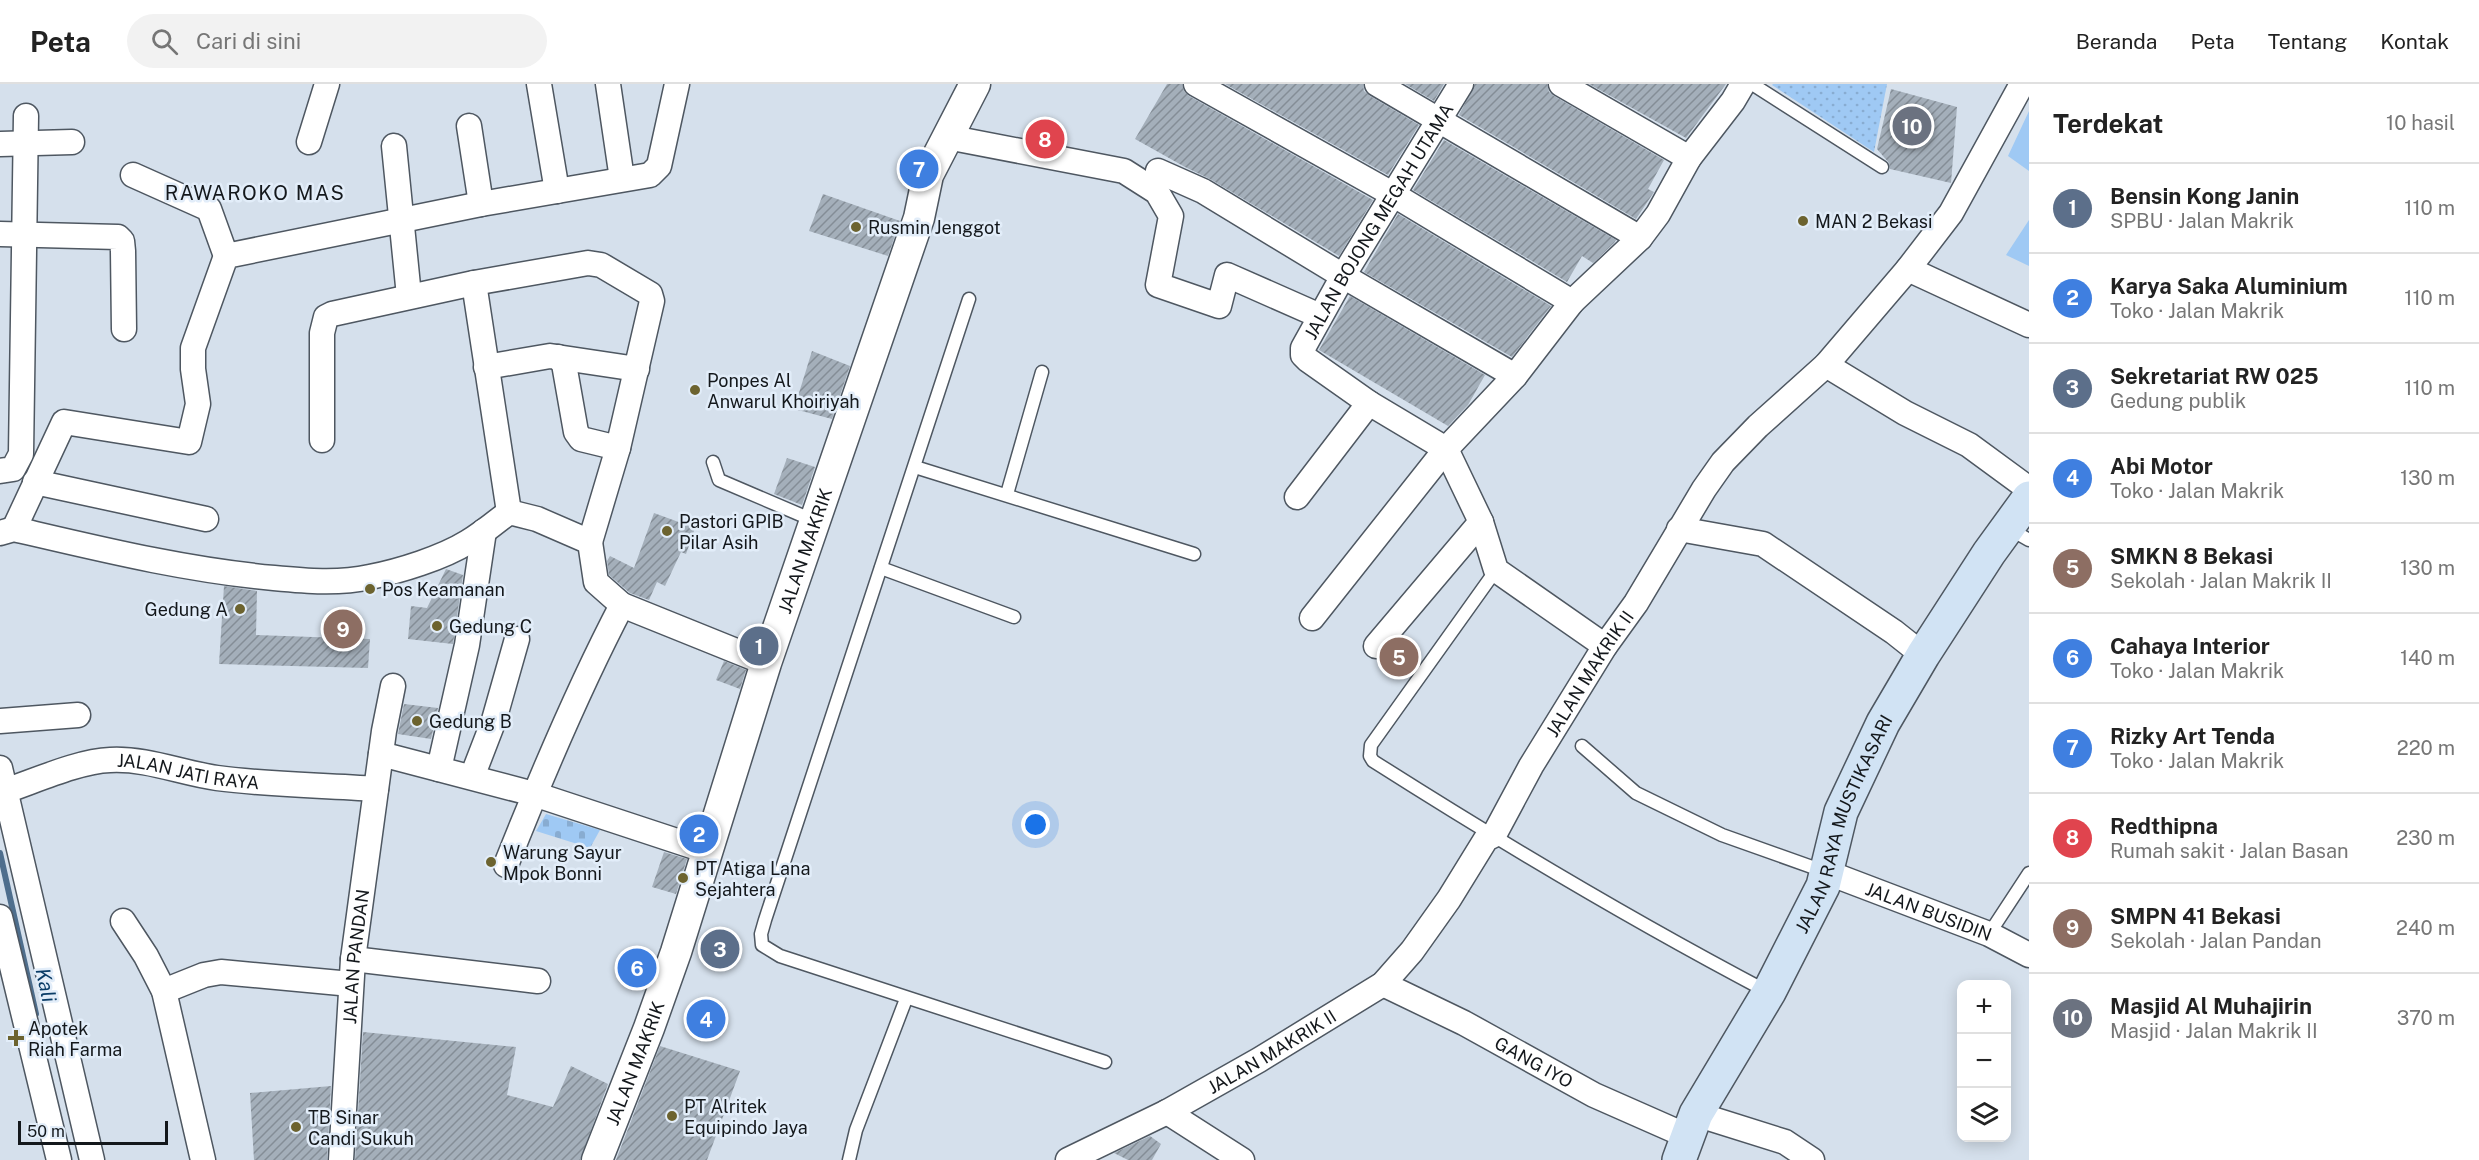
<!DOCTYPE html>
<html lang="id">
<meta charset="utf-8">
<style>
:root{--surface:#fff;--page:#f2f2f2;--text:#222;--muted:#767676;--line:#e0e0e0;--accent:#6c632f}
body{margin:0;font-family:"Public Sans",sans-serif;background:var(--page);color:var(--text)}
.controls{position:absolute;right:18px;bottom:18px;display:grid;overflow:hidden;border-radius:12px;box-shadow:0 3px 15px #0003}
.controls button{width:54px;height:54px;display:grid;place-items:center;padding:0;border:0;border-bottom:2px solid var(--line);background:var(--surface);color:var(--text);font:30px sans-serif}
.scale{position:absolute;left:18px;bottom:15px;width:150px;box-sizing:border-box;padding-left:6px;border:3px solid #14181c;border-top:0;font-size:16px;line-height:21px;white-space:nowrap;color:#14181c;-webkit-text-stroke:4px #e2edf9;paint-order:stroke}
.you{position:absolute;left:1036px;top:741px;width:21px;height:21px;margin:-15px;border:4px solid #fff;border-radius:50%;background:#1a73e8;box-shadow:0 0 0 9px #1a73e833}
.badge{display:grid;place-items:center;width:39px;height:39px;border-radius:50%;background:var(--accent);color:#fff;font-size:20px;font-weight:700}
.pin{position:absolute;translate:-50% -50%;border:3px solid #fff;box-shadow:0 2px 6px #0006}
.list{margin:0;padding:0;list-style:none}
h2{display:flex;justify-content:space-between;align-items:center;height:78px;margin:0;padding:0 24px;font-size:26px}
h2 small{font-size:20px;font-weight:400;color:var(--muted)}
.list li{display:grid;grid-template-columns:39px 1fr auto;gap:18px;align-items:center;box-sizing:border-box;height:90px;padding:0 24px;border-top:2px solid var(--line)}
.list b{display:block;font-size:22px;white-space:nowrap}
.list p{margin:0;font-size:20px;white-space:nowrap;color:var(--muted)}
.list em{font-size:20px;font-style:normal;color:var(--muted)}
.icon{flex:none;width:33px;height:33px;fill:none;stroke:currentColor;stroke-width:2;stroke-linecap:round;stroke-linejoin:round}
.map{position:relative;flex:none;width:2029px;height:1076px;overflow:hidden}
header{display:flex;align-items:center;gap:36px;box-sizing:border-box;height:84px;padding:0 30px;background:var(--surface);border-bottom:2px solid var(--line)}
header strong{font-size:28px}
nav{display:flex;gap:33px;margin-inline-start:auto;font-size:21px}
.search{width:420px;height:54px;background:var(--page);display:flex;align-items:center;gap:15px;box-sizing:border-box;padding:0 21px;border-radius:33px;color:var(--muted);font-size:22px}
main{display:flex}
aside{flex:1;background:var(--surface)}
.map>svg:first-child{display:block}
</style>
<header>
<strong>Peta</strong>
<div class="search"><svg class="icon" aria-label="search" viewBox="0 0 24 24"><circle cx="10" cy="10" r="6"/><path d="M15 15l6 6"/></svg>Cari di sini</div>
<nav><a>Beranda</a><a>Peta</a><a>Tentang</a><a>Kontak</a></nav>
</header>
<main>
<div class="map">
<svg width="2029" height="1076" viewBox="0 0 2029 1076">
<defs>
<pattern id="cemetery-stones" width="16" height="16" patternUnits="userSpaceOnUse" patternTransform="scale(1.5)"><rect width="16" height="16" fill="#9fc9f4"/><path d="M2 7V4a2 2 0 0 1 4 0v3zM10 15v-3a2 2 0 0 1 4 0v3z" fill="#88acd1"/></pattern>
<pattern id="park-dots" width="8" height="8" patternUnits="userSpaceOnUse" patternTransform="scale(1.5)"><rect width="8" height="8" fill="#9fc9f4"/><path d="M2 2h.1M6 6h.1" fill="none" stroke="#88acd1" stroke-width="1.8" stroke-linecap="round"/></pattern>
<pattern id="building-hatch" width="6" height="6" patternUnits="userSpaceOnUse" patternTransform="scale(1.5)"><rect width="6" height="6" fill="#a4afba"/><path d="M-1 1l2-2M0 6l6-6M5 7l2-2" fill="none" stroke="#848d96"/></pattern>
</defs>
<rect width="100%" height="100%" fill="#d5e0ec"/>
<!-- cemetery -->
<polygon fill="url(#cemetery-stones)" points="546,730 600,746 590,764 536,747"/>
<!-- park -->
<polygon fill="url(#park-dots)" points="1773,0 1887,0 1874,68 1772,1"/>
<!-- garden -->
<g fill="#9fc9f4">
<polygon points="2029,27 2029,87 2008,72"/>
<polygon points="2029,136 2029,182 2006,171"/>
</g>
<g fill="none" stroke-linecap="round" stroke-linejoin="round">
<!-- stream -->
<polyline stroke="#4e6e8d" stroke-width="6" points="0,769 36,930"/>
</g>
<!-- building -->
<g fill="url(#building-hatch)">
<polygon points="1167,0 1182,0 1184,7 1189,12 1373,116 1339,172 1210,95 1185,83 1135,55"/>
<polygon points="1225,0 1363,0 1364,7 1370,12 1419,41 1388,91"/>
<polygon points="1405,0 1444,0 1434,17"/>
<polygon points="1475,0 1547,0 1549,8 1554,12 1664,76 1648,105 1654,108 1636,135 1459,31"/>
<polygon points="1589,0 1726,0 1686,54"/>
<polygon points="1891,5 1957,23 1951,99 1890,85 1889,79 1877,65"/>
<polygon points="1444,56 1616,156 1614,159 1593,179 1582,172 1567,198 1413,106"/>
<polygon points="823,110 900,137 888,172 809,147"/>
<polygon points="1398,130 1551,222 1512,273 1364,188"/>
<polygon points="1350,212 1485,291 1468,321 1448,342 1319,266"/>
<polygon points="812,267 850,282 832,335 794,325"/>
<polygon points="787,374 815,383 802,421 774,410"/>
<polygon points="654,429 695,444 686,470 681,468 665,502 657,498 649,516 630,509 609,491 607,477 610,472 634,484"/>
<polygon points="446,485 463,491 453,560 408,555 411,522 427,524"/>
<polygon points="224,502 257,507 256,551 370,555 368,584 219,580"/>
<polygon points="724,577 746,586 740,605 716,596"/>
<polygon points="404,620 438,624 431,655 398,650"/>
<polygon points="664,768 687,775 676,810 652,803"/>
<polygon points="363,948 516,963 507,1011 553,1023 571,982 608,1000 580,1076 355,1076"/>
<polygon points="660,962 740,987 707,1076 616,1076"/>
<polygon points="331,1002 327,1076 254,1076 250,1009"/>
<polygon points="1150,1052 1161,1060 1152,1076 1128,1076 1114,1069"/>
</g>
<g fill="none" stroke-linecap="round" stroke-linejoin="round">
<!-- service casing -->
<g stroke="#4e5761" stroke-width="15">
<g id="service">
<polyline points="1752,0 1882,83"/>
<polyline points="969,215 765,836 761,850 762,861 780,872 1105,978"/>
<polyline points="713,378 719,396 815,437"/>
<polyline points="915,383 1194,470"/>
<polyline points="1007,410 1042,288"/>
<polyline points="2008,444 2029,456"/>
<polyline points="881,484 1014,533"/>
<path d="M1496,486L1371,661L1370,672L1373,677C1502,759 1633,837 1768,908"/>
<polyline points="1582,662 1636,709 1722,751 1826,788"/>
<polyline points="1989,850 2029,789"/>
<polyline points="849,1076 856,1046 906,915"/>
</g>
</g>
<!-- minor casing -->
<g stroke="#4e5761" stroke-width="27">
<g id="minor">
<polyline points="539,0 557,107"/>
<polyline points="608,0 622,95"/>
<polyline points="1196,0 1394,111 1572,218"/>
<polyline points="1377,0 1640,154"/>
<polyline points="1561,0 1689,74"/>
<polyline points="469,42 481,120"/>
<polyline points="947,53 1124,87 1157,108 1171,132 1158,201 1219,222 1227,191 1320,232"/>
<polyline points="309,58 327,0"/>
<polyline points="0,60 72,58"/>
<polyline points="394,62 409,212"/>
<polyline points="1158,87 1203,107 1343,192 1515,292"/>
<polyline points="133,91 209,125 226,172"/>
<polyline points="0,150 118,153 122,157 123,167 124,245"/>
<polyline points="1908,185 2029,241"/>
<polyline points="474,199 509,428"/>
<polyline points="558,273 564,280 576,348 581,355 618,364"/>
<polyline points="1826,281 1905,329 1969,361 2029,405"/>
<polyline points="486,283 550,272 637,285"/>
<polyline points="322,356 322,249 326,233 332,230 474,199 588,179 601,181 650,210 652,217 618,364 590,458"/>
<path id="s1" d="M1446,365L1369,319L1308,276L1303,271V264L1343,192L1461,0"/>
<polyline points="1446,365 1481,438 1496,486 1605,562"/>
<polyline points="0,387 13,385 21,370 26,32"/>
<polyline points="35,398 206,435"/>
<polyline points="1297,413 1369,319"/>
<polyline points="14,445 64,338 189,358 198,320 193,285 193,264 226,172 481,120 650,91 659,82 677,0"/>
<polyline points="1679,445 1763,460 1894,548 1923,571"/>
<path d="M0,449L14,445C100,465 185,486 274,494C306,497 338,500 370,493C400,487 442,474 468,458C483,449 496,438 509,428L537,435L590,458L596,498L622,521L766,579"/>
<polyline points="1312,534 1446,365 1515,292 1572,218 1640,154 1658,130 1689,74 1733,17 1743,0"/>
<polyline points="1376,562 1481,438"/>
<polyline points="0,637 78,631"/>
<polyline points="381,670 534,710 707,767"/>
<polyline points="0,684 92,1076"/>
<polyline points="439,685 467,561 484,447"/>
<polyline points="472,693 494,636 517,555"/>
<path id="s2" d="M5,707C35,697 79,677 110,676C147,674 181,689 217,694C269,701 324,701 376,705"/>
<path d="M506,781C541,693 578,605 622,521"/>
<path id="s3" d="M1826,788L1989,850L2029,871"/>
<polyline points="0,833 59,1076"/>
<polyline points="123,837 146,872 164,907 203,1076"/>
<polyline points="353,875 538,897"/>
<path id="s4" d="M1383,900L1464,939L1594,1011L1687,1052"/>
<polyline points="164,907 204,891 221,888 351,900"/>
<polyline points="1167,1028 1242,1076"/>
<polyline points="1696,1030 1785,1058 1812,1076"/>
<path id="s5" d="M341,1076L353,875L384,647L393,602"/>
<path id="s6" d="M1068,1076L1167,1028L1259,976L1383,900L1412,867L1449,815L1486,755L1494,751L1531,682L1605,562L1636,519L1704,405L1723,378L1758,342L1826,281L1908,185L1951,129L2022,0"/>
</g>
</g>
<!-- tertiary casing -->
<g stroke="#4e5761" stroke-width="33">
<g id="tertiary">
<path id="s7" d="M597,1076L649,944L676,868L766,579L919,134L928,91L975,0"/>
</g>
</g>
<!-- secondary casing -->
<g stroke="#4e5761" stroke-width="36">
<g id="secondary">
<path id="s8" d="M1679,1076L1696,1030L1769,908L1823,802L1841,728L1883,639L1923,571L1989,469L2029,414"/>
</g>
</g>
<!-- service -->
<use href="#service" stroke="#fff" stroke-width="12"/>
<!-- minor -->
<use href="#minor" stroke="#fff" stroke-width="24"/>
<!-- tertiary -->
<use href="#tertiary" stroke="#fff" stroke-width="30"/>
<!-- secondary -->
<use href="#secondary" stroke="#d1e3f4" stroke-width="33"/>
</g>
<!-- markers -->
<g fill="#6c632f" stroke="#e2edf9" stroke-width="2">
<circle cx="1803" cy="137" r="6"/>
<circle cx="856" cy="143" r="6"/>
<circle cx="695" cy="306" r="6"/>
<circle cx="667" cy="447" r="6"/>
<circle cx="370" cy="505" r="6"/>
<circle cx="240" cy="525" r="6"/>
<circle cx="437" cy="542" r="6"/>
<circle cx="417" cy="637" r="6"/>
<circle cx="491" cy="778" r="6"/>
<circle cx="683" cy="794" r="6"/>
<path d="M13 945h6v6h6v6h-6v6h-6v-6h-6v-6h6z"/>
<circle cx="672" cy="1032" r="6"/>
<circle cx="296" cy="1043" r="6"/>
</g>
<g text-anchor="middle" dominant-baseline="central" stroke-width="5" stroke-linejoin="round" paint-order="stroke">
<!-- poi labels -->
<g font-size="18" fill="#14181c" stroke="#e2edf9" text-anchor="start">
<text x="1815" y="137">MAN 2 Bekasi</text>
<text x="868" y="143">Rusmin Jenggot</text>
<text x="707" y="296">Ponpes Al<tspan x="707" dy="21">Anwarul Khoiriyah</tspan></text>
<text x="679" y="437">Pastori GPIB<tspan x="679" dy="21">Pilar Asih</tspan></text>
<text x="382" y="505">Pos Keamanan</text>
<text x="228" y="525" text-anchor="end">Gedung A</text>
<text x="449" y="542">Gedung C</text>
<text x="429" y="637">Gedung B</text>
<text x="503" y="768">Warung Sayur<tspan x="503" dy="21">Mpok Bonni</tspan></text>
<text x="695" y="784">PT Atiga Lana<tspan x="695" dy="21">Sejahtera</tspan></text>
<text x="28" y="944">Apotek<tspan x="28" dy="21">Riah Farma</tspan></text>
<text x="684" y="1022">PT Alritek<tspan x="684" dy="21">Equipindo Jaya</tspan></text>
<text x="308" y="1033">TB Sinar<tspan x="308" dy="21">Candi Sukuh</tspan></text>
</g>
<!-- street labels -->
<g font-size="18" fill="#14181c" stroke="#e2edf9">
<text stroke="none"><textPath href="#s1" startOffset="326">JALAN BOJONG MEGAH UTAMA</textPath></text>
<text stroke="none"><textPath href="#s7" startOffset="644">JALAN MAKRIK</textPath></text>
<text stroke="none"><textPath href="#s6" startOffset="736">JALAN MAKRIK II</textPath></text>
<text stroke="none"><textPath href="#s2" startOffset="189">JALAN JATI RAYA</textPath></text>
<text stroke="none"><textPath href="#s8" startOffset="376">JALAN RAYA MUSTIKASARI</textPath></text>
<text stroke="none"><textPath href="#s3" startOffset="110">JALAN BUSIDIN</textPath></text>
<text stroke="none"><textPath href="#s5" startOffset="204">JALAN PANDAN</textPath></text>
<text stroke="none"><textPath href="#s6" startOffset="231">JALAN MAKRIK II</textPath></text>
<text stroke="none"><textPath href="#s4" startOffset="170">GANG IYO</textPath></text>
<text stroke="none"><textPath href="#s7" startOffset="104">JALAN MAKRIK</textPath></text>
</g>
<!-- neighbourhood labels -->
<g font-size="20" letter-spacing="1.5" fill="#14181c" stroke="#e2edf9">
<text x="255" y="109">RAWAROKO MAS</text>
</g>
<!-- water labels -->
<g font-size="20" font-style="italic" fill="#0b3d67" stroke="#e2edf9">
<text transform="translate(46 901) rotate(78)">Kali</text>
</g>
</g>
</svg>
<div class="controls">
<button>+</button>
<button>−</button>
<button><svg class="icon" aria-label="layers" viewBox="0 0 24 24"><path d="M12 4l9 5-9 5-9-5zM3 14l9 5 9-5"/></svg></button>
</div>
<div class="scale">50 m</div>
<div class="you"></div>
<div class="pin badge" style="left:759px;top:562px;background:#5c6f8a">1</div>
<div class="pin badge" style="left:699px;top:750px;background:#3f7fe0">2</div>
<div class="pin badge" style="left:720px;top:865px;background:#5c6f8a">3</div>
<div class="pin badge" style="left:706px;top:935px;background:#3f7fe0">4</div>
<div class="pin badge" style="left:1399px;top:573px;background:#8d6e63">5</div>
<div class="pin badge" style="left:637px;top:884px;background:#3f7fe0">6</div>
<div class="pin badge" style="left:919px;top:85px;background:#3f7fe0">7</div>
<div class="pin badge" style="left:1045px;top:55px;background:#e0444e">8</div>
<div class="pin badge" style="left:343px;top:545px;background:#8d6e63">9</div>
<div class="pin badge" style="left:1912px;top:42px;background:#6b7280">10</div>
</div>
<aside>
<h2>Terdekat<small>10 hasil</small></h2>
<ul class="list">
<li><span class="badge" style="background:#5c6f8a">1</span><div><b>Bensin Kong Janin</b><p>SPBU · Jalan Makrik</p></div><em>110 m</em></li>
<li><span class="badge" style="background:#3f7fe0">2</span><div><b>Karya Saka Aluminium</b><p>Toko · Jalan Makrik</p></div><em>110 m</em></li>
<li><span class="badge" style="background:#5c6f8a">3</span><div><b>Sekretariat RW 025</b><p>Gedung publik</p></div><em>110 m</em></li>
<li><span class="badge" style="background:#3f7fe0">4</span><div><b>Abi Motor</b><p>Toko · Jalan Makrik</p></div><em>130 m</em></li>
<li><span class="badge" style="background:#8d6e63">5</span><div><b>SMKN 8 Bekasi</b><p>Sekolah · Jalan Makrik II</p></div><em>130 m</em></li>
<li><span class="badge" style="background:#3f7fe0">6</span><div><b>Cahaya Interior</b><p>Toko · Jalan Makrik</p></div><em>140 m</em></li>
<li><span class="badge" style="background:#3f7fe0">7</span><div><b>Rizky Art Tenda</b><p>Toko · Jalan Makrik</p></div><em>220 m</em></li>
<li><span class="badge" style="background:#e0444e">8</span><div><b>Redthipna</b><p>Rumah sakit · Jalan Basan</p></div><em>230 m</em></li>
<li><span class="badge" style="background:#8d6e63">9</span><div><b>SMPN 41 Bekasi</b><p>Sekolah · Jalan Pandan</p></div><em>240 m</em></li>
<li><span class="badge" style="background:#6b7280">10</span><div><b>Masjid Al Muhajirin</b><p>Masjid · Jalan Makrik II</p></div><em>370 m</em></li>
</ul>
</aside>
</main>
